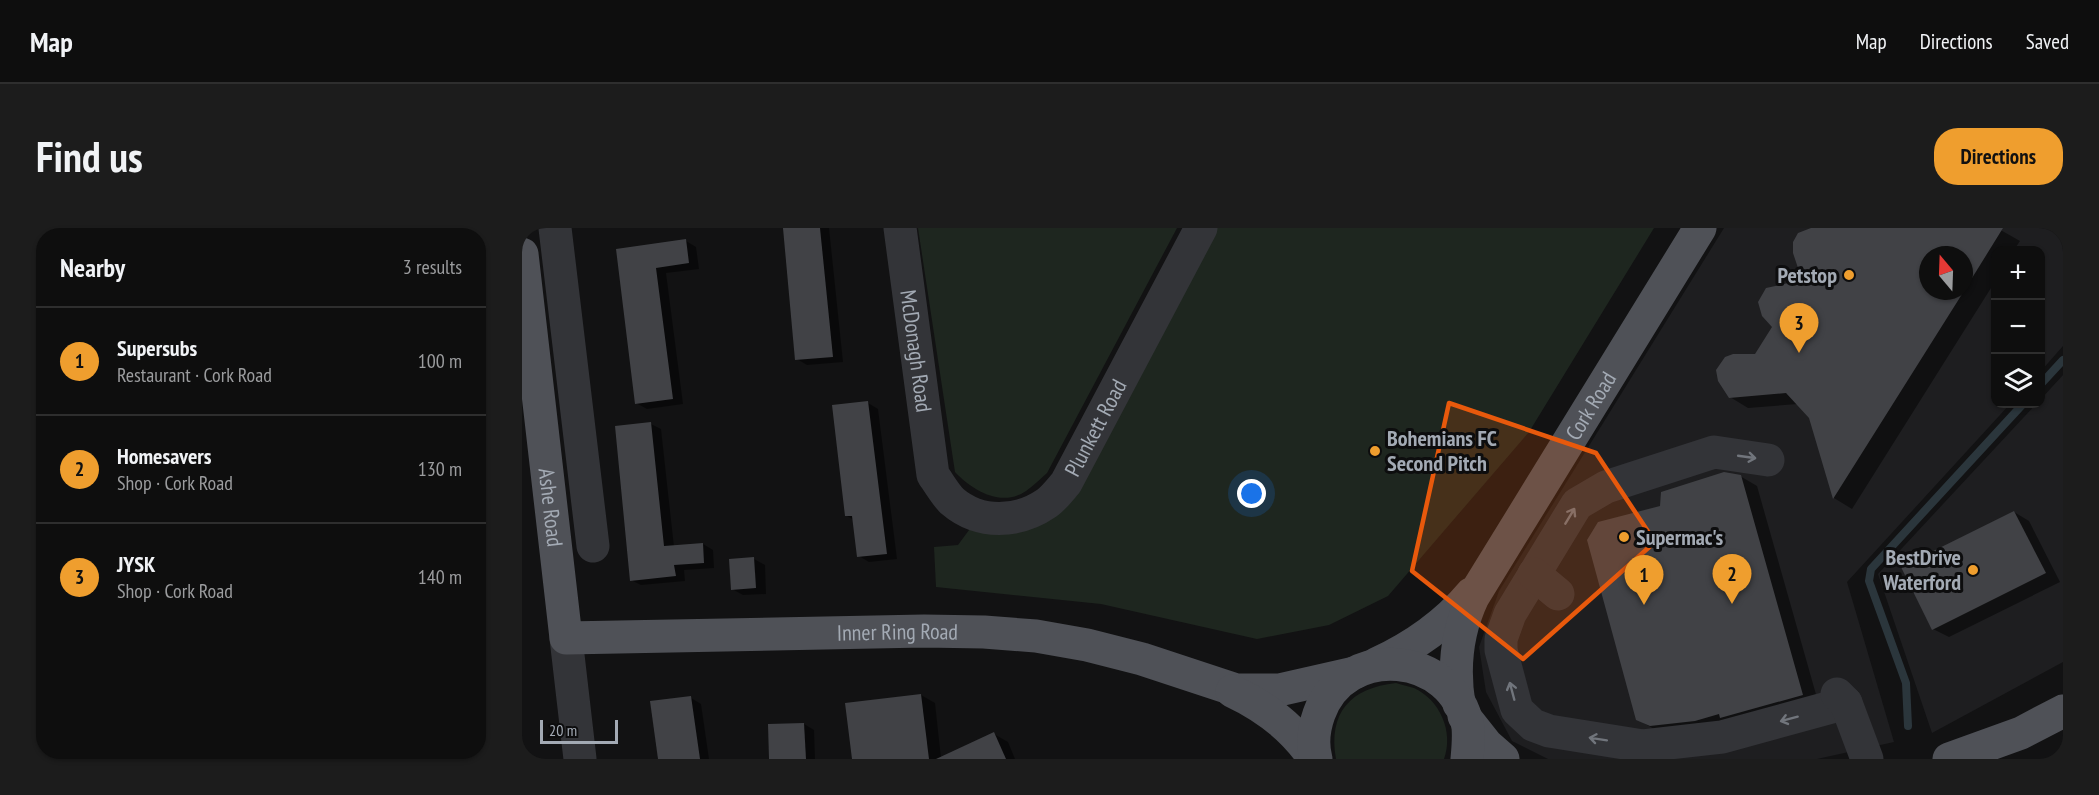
<!DOCTYPE html>
<meta charset="utf-8">
<style>
:root{--surface:#0e0e0e;--page:#1c1c1c;--text:#f1f3f6;--muted:#9b9c9e;--line:#2e2e2e;--accent:#ef9e2e}
body{margin:0;font-family:"PT Sans Narrow",sans-serif;background:var(--page);color:var(--text)}
.controls{position:absolute;right:18px;top:18px;display:grid;overflow:hidden;border-radius:12px;box-shadow:0 2px 4px #0004}
.controls button{width:54px;height:54px;display:grid;place-items:center;padding:0;border:0;border-bottom:2px solid var(--line);background:var(--surface);color:var(--text);font:30px sans-serif}
.compass{position:absolute;left:1397px;top:18px;width:54px;height:54px;border-radius:50%;background:var(--surface);box-shadow:0 2px 4px #0004;rotate:341deg}
.scale{position:absolute;left:18px;bottom:15px;width:78px;box-sizing:border-box;padding-left:6px;border:3px solid #a3aab4;border-top:0;font-size:16px;line-height:21px;white-space:nowrap;color:#a3aab4;-webkit-text-stroke:4px #0d0d0e;paint-order:stroke}
.you{position:absolute;left:730px;top:266px;width:21px;height:21px;margin:-15px;border:4px solid #fff;border-radius:50%;background:#1a73e8;box-shadow:0 0 0 9px #1a73e833}
.badge{display:grid;place-items:center;width:39px;height:39px;border-radius:50%;background:var(--accent);color:#111;font-size:20px;font-weight:700}
.pin{position:absolute;translate:-50% -50px;filter:drop-shadow(0 2px 3px #0008)}
.pin::after{content:'';position:absolute;top:32px;width:21px;height:18px;background:inherit;clip-path:polygon(0 0,100% 0,50% 100%)}
.list{margin:0;padding:0;list-style:none}
h2{display:flex;justify-content:space-between;align-items:center;height:78px;margin:0;padding:0 24px;font-size:26px}
h2 small{font-size:20px;font-weight:400;color:var(--muted)}
.list li{display:grid;grid-template-columns:39px 1fr auto;gap:18px;align-items:center;box-sizing:border-box;height:108px;padding:0 24px;border-top:2px solid var(--line)}
.list b{display:block;font-size:22px;white-space:nowrap}
.list p{margin:0;font-size:20px;white-space:nowrap;color:var(--muted)}
.list em{font-size:20px;font-style:normal;color:var(--muted)}
.icon{flex:none;width:33px;height:33px;fill:none;stroke:currentColor;stroke-width:2;stroke-linecap:round;stroke-linejoin:round}
.map{position:relative;flex:none;width:1541px;height:531px;overflow:hidden;border-radius:24px}
header{display:flex;align-items:center;gap:36px;box-sizing:border-box;height:84px;padding:0 30px;background:var(--surface);border-bottom:2px solid var(--line)}
header strong{font-size:28px}
nav{display:flex;gap:33px;margin-inline-start:auto;font-size:21px}
.intro{display:flex;align-items:center;justify-content:space-between;box-sizing:border-box;height:144px;padding:0 36px}
h1{margin:0;font-size:42px}
.button{padding:15px 27px;border-radius:24px;background:var(--accent);color:#111;font-size:21px;font-weight:700}
main{display:flex;gap:36px;padding:0 36px}
aside{flex:1;background:var(--surface);border-radius:24px;box-shadow:0 2px 4px #0004}
.map>svg:first-child{display:block}
</style>
<header>
<strong>Map</strong>
<nav><a>Map</a><a>Directions</a><a>Saved</a></nav>
</header>
<div class="intro"><h1>Find us</h1><a class="button">Directions</a></div>
<main>
<aside>
<h2>Nearby<small>3 results</small></h2>
<ul class="list">
<li><span class="badge">1</span><div><b>Supersubs</b><p>Restaurant · Cork Road</p></div><em>100 m</em></li>
<li><span class="badge">2</span><div><b>Homesavers</b><p>Shop · Cork Road</p></div><em>130 m</em></li>
<li><span class="badge">3</span><div><b>JYSK</b><p>Shop · Cork Road</p></div><em>140 m</em></li>
</ul>
</aside>
<div class="map">
<svg width="1541" height="531" viewBox="0 0 1541 531">
<rect width="100%" height="100%" fill="#121213"/>
<!-- built -->
<g fill="#1e1e20" fill-rule="evenodd">
<path d="M1202,0H1541V118L1519,143L1518,22H1474V176H1488L1325,354L1372,514L1295,531H1026L990,513L964,464L957,419L977,363ZM1406,27H1442V63H1406Z"/>
<polygon points="1541,147 1541,434 1410,505 1356,346 1514,176 1518,176 1519,171"/>
</g>
<!-- green -->
<g fill="#1e261f">
<path d="M396,0H655L525,245C518,251 511,258 504,263C479,280 450,262 433,244Z"/>
<polygon points="694,0 1132,0 1007,204 866,368 807,397 735,411 579,376 414,359 412,319 436,317 450,298 524,293"/>
<path d="M874,455C879,457 886,458 892,460C918,472 932,504 922,531H814C806,485 828,460 874,455Z"/>
</g>
<!-- shadow -->
<g fill="#0007" fill-rule="evenodd">
<polygon points="262,0 307,0 321,134 285,137 275,131"/>
<path d="M1312,0H1475L1498,13L1492,22H1474V52L1330,281L1312,270L1288,189L1276,176L1226,180L1208,169L1282,53ZM1406,27H1442V63H1406Z"/>
<polygon points="164,13 174,19 177,41 144,45 161,176 125,181 114,175 95,23"/>
<polygon points="346,175 356,181 375,331 347,334 337,328 332,292 325,288"/>
<polygon points="129,196 139,201 152,319 181,316 191,322 192,340 162,342 163,353 119,357 109,352"/>
<polygon points="1218,248 1235,258 1297,477 1216,499 1132,501 1115,491 1139,279"/>
<polygon points="1492,284 1507,293 1538,354 1427,409 1411,401"/>
<polygon points="232,331 243,337 244,366 221,367 210,361"/>
<polygon points="399,467 413,475 419,530 472,506 486,514 493,531 332,531"/>
<polygon points="169,470 179,476 187,531 138,531"/>
<polygon points="282,496 292,502 293,531 249,531"/>
</g>
<g fill="none" stroke-linecap="round" stroke-linejoin="round">
<!-- stream -->
<g stroke="#2b363c" stroke-width="8">
<polyline points="1518,157 1541,132"/>
<polyline points="1386,498 1384,455 1347,353 1349,341 1501,176"/>
</g>
</g>
<!-- building -->
<g fill="#414246">
<polygon points="261,0 298,0 311,129 273,132"/>
<polygon points="1289,0 1481,0 1442,63 1442,27 1406,27 1406,63 1442,63 1311,271 1287,190 1264,165 1207,170 1196,153 1194,142 1203,129 1211,126 1233,126 1250,99 1240,88 1236,74 1244,60 1280,52 1271,25 1271,14 1276,5"/>
<polygon points="164,11 167,35 134,40 151,171 113,176 94,21"/>
<polygon points="346,173 365,326 335,329 330,288 323,288 310,177"/>
<polygon points="129,194 142,318 181,315 182,335 152,337 154,348 108,353 93,198"/>
<polygon points="1202,244 1219,247 1281,467 1198,490 1197,486 1173,493 1128,498 1114,492 1065,312 1076,294 1138,278 1139,264"/>
<polygon points="1492,283 1524,345 1410,402 1379,339"/>
<polygon points="232,329 234,360 209,362 207,331"/>
<polygon points="399,466 407,531 330,531 323,475"/>
<polygon points="169,468 178,531 136,531 128,473"/>
<polygon points="282,495 284,531 247,531 246,496"/>
<polygon points="472,504 484,531 414,531"/>
</g>
<g fill="none" stroke-linecap="round" stroke-linejoin="round">
<!-- minor -->
<g stroke="#333438" stroke-width="33">
<polyline points="33,0 71,318"/>
<path id="s1" d="M378,0L411,247C417,255 423,266 430,273C458,297 496,295 525,275C532,270 538,262 544,255L679,0"/>
<polyline points="1246,232 1192,224 1084,259 1055,276 988,386 979,411 979,422 995,482 1011,497 1027,503 1121,518 1200,509 1324,475"/>
<polyline points="1012,346 1036,366"/>
<polyline points="44,410 58,531"/>
<polyline points="1315,466 1324,475 1345,531"/>
</g>
<!-- major -->
<g stroke="#4f5157" stroke-width="33">
<path id="s2" d="M0,26L44,410L402,403L462,404L514,408L565,417L620,431L714,462H757L832,445"/>
<path d="M854,436C891,419 923,397 949,366"/>
<path d="M710,463C744,479 772,500 792,531"/>
<path id="s3" d="M937,476C931,439 935,403 951,369L1178,0"/>
<polyline points="942,488 965,517 981,531"/>
<path d="M794,531C790,516 792,500 797,486C823,413 932,423 946,499C947,510 946,520 945,531"/>
<polyline points="1427,531 1499,505 1541,483"/>
</g>
</g>
<!-- one-way arrows -->
<defs><path id="oneway-shaft" d="M-6 0H5M1.5-3L5.5 0L1.5 3" fill="none" stroke-width="1.6" stroke-linecap="round" stroke-linejoin="round" transform="scale(1.5)"/></defs>
<g stroke="#71757c">
<use href="#oneway-shaft" transform="translate(1225 229) rotate(8)"/>
<use href="#oneway-shaft" transform="translate(1048 288) rotate(-59)"/>
<use href="#oneway-shaft" transform="translate(990 463) rotate(-105)"/>
<use href="#oneway-shaft" transform="translate(1267 491) rotate(165)"/>
<use href="#oneway-shaft" transform="translate(1076 511) rotate(-171)"/>
</g>
<!-- marked area -->
<path fill="#e8590c" fill-opacity="0.2" stroke="#e8590c" stroke-width="4.5" stroke-linejoin="round" d="M927,175L1074,225L1133,314L1001,431L890,343Z"/>
<!-- markers -->
<g fill="#ef9e2e" stroke="#0d0d0e" stroke-width="2">
<circle cx="1327" cy="47" r="6"/>
<circle cx="853" cy="223" r="6"/>
<circle cx="1102" cy="309" r="6"/>
<circle cx="1451" cy="342" r="6"/>
</g>
<g text-anchor="middle" dominant-baseline="central" stroke-width="6" stroke-linejoin="round" paint-order="stroke">
<!-- poi labels -->
<g font-size="22" font-weight="bold" fill="#a3aab4" stroke="#0d0d0e" text-anchor="end">
<text x="1315" y="47">Petstop</text>
<text x="865" y="210" text-anchor="start">Bohemians FC<tspan x="865" dy="25">Second Pitch</tspan></text>
<text x="1114" y="309" text-anchor="start">Supermac's</text>
<text x="1439" y="329">BestDrive<tspan x="1439" dy="25">Waterford</tspan></text>
</g>
<!-- street labels -->
<g font-size="22" fill="#a3aab4" stroke="#0d0d0e">
<text stroke="none"><textPath href="#s1" startOffset="124">McDonagh Road</textPath></text>
<text stroke="none"><textPath href="#s3" startOffset="334">Cork Road</textPath></text>
<text stroke="none"><textPath href="#s1" startOffset="474">Plunkett Road</textPath></text>
<text stroke="none"><textPath href="#s2" startOffset="255">Ashe Road</textPath></text>
<text stroke="none"><textPath href="#s2" startOffset="718">Inner Ring Road</textPath></text>
</g>
</g>
</svg>
<div class="controls">
<button>+</button>
<button>−</button>
<button><svg class="icon" aria-label="layers" viewBox="0 0 24 24"><path d="M12 4l9 5-9 5-9-5zM3 14l9 5 9-5"/></svg></button>
</div>
<svg class="compass" viewBox="-18 -18 36 36"><path d="M0-13l5 13h-10z" fill="#e53935"/><path d="M0 13l5-13h-10z" fill="#9b9c9e"/></svg>
<div class="scale">20 m</div>
<div class="you"></div>
<div class="pin badge" style="left:1122px;top:377px">1</div>
<div class="pin badge" style="left:1210px;top:376px">2</div>
<div class="pin badge" style="left:1277px;top:125px">3</div>
</div>
</main>
